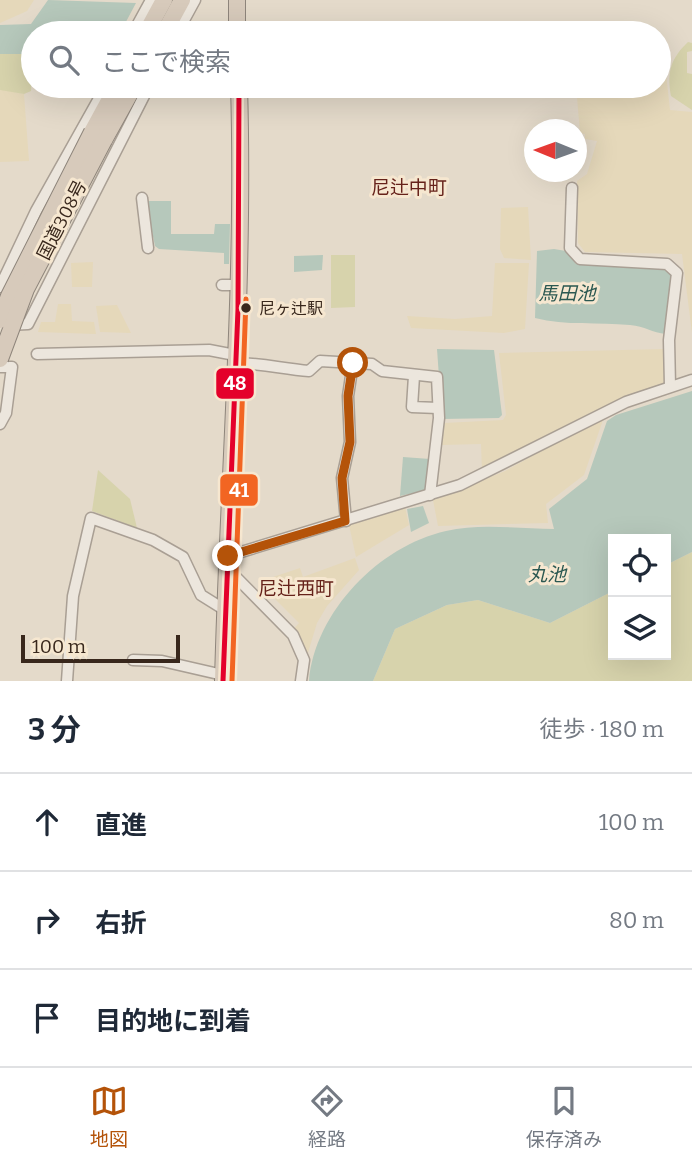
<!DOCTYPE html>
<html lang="ja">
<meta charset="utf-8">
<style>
:root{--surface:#fff;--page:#f6f6f7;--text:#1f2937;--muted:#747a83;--line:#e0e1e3;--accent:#b45309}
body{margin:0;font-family:Bitter,"Noto Sans JP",serif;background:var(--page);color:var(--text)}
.controls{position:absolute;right:21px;bottom:21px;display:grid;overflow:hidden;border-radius:0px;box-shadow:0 7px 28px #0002}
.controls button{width:63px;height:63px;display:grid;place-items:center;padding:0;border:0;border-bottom:2px solid var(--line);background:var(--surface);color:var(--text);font:35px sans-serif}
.compass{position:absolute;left:524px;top:119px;width:63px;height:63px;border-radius:50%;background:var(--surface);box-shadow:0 7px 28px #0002;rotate:271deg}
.scale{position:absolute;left:21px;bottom:18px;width:159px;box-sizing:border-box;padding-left:7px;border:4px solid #38271c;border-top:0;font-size:19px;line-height:24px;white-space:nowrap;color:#38271c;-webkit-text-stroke:5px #f6e7d0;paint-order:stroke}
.stop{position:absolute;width:21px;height:21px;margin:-16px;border:5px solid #b45309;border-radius:50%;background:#fff}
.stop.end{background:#b45309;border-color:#fff;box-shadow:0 2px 7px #0008}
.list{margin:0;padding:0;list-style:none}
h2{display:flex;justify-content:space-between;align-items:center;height:91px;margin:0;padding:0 28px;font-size:30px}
h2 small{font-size:23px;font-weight:400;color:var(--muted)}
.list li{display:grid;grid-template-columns:46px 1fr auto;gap:21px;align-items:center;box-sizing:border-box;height:98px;padding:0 28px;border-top:2px solid var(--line)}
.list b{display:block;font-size:26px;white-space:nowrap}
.list em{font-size:23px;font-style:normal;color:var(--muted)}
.icon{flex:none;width:38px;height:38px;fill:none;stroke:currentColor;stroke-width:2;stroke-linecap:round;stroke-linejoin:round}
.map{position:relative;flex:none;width:692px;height:681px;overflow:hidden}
.search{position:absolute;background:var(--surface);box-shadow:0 7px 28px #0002;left:21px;right:21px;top:21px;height:77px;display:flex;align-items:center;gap:18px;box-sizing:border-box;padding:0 24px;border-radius:38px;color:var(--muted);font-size:26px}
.sheet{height:385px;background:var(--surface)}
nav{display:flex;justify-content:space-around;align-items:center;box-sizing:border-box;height:98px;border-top:2px solid var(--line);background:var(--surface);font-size:19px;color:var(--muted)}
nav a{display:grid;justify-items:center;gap:4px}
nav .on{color:var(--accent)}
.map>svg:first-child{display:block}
</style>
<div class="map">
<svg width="692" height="681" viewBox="0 0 692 681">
<rect width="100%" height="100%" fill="#e4daca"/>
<!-- farmland -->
<g fill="#e5d8ba">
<polygon points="0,0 34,0 27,11 0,23"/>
<polygon points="659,74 666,74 670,110 692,112 692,333 682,254 585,252 578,243 577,181 587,174 597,141 585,139 585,134 580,133 577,97 604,96 606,91 614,91 612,86 659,86"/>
<polygon points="0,89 24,94 29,161 0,162"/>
<polygon points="528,207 531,260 504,258 500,249 501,208"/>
<polygon points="93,262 92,287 72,287 71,263"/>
<polygon points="495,263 529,263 525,329 504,333 411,328 407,316 455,319 492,316"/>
<polygon points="58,304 71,304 72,321 94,322 96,334 38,332 41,322 55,322"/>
<polygon points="117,305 131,333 100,332 96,306"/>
<polygon points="665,349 666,384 622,398 482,471 481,444 441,445 444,423 503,420 506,415 499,353"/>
<polygon points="604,417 584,475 546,504 548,523 438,526 433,500 505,471"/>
<polygon points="405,507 409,525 356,557 349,525"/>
<polygon points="355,558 359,570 327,606 317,623 307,656 292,631 299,623 258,582 300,568 303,577"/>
</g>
<!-- green -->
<g fill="#d7d3ac">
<path d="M688,42L692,43V51L687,52V73L692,74V110L671,96C667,73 670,59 688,42Z"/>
<polygon points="0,54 33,54 31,91 24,94 0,90"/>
<polygon points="331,255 355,255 355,307 331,308"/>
<polygon points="98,470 130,499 137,528 92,511"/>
<polygon points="692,552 692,681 373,681 395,629 447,605 478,600 550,623 613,591 613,655 666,655 666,565"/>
</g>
<!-- water -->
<g fill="#b6c8bb">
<polygon points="48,0 136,3 120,33 33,33 33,54 0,54 0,25 31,24"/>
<polygon points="146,201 171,201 171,234 214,234 215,224 230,224 229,264 224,264 224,253 159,249 155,246"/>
<path d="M554,249L566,251L576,264L665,268L675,277L666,334C652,333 645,326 630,325C598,322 566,326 535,318L537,251Z"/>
<polygon points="323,255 322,270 294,272 294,256"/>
<polygon points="437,349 494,350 502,415 499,418 442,419"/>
<path d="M692,391V552L666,565V539H613V591L550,623L478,600L447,605L395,629L373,681H309C315,612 379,546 446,531C480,523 520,529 554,529L549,509L587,479L607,421L616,415Z"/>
<polygon points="403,457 430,459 426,490 400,496"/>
<polygon points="423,506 429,523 411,532 407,509"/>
</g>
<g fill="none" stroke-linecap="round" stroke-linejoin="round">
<!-- minor casing -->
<g stroke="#a99f94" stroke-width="13">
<g id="minor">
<polyline points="133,33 151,0"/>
<polyline points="177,33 195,0"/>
<polyline points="572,188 570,248 580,259 667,264 677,273 669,340 670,386"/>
<polyline points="142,198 148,248"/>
<polyline points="222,285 237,285"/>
<polyline points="0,287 36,211 106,86"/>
<polyline points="8,325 28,324 149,86"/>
<polyline points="37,354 209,350 235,355"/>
<path d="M234,363C261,363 283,369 309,371L320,361L372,364L382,371L437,377L439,418L430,495"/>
<polyline points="0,367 12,367 6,413 0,424"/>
<polyline points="414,376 412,407 438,408"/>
<polyline points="346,521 342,478 350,442 348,396 353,363"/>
<polyline points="228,556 460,485 626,402 692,380"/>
<polyline points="227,568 293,635 304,660 301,681"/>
<polyline points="133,660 162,661 223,675"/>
<polyline points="67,681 73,596 91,518 153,540 183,557 201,595 225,610"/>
</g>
</g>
<!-- highway casing -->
<g stroke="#8e857b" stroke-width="18">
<g id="highway">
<polyline points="237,0 237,33"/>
<polyline points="146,33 164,0"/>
<polyline points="164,33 182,0"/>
<polyline points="92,132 117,86"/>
<polyline points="104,140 134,86"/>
<path d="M223,681C228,483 245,284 239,86"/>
</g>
</g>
<!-- minor -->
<use href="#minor" stroke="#ece6dd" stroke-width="10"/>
<!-- highway -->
<use href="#highway" stroke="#d7cabb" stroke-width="16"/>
<!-- highway-bridge casing -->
<g stroke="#8e857b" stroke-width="18" stroke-linecap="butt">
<g id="highway-bridge">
<polyline points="0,320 9,296 92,132"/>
<polyline points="0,359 26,289 104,140"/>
</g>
</g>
<!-- highway-bridge -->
<use href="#highway-bridge" stroke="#d7cabb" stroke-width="16"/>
<!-- bus-1 casing -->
<g stroke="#f6e7d0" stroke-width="10">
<polyline id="bus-1" points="223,681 238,309 239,86"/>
</g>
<!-- bus-2 casing -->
<g stroke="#f6e7d0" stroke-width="10">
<polyline id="bus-2" points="232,681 246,299"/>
</g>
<!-- bus-1 -->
<use href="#bus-1" stroke="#e4002b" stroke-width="5"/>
<!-- bus-2 -->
<use href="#bus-2" stroke="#f26522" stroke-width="5"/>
</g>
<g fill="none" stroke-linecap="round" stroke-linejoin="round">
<!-- route -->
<polyline stroke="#b45309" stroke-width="9" points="228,556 345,521 342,478 350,442 348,396 353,363"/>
</g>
<!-- markers -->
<circle fill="#38271c" stroke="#f6e7d0" stroke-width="2.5" cx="246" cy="308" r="6"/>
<g text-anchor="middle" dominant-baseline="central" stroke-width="6" stroke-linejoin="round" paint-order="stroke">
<!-- bus labels -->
<g font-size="16" fill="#38271c" stroke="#f6e7d0" text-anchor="start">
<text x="259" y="308">尼ヶ辻駅</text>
</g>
<!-- street labels -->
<g font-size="18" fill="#38271c" stroke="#f6e7d0">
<text transform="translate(62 220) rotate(-63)">国道308号</text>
</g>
<!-- neighbourhood labels -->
<g font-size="19" fill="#66221a" stroke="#f6e7d0">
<text x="409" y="187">尼辻中町</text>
<text x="296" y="588">尼辻西町</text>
</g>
<!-- water labels -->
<g font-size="19" font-style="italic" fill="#2b5851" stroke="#f6e7d0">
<text x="567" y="293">馬田池</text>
<text x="547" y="574">丸池</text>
</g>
</g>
<g stroke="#f6e7d0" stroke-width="2.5">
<rect x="215" y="367" width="40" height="33" rx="7" fill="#e4002b"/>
<rect x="219" y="473" width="40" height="34" rx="7" fill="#f26522"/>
</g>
<g font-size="19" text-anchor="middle" font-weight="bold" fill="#fff">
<text x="235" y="390">48</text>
<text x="239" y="497">41</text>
</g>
</svg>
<div class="controls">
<button><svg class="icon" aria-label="locate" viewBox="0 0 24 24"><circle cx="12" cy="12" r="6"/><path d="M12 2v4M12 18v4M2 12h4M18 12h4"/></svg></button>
<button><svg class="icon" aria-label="layers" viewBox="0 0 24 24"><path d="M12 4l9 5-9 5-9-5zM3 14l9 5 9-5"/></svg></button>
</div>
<svg class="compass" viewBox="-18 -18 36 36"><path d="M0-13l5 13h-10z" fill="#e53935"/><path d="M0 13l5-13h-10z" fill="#747a83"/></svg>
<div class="scale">100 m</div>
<div class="stop" style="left:353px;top:363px"></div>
<div class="stop end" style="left:228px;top:556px"></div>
<div class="search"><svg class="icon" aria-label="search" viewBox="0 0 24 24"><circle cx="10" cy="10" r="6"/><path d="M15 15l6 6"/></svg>ここで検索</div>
</div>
<section class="sheet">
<h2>3 分<small>徒歩 · 180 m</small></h2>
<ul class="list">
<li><svg class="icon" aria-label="ahead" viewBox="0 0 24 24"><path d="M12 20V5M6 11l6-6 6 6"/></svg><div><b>直進</b></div><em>100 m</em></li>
<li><svg class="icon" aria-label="right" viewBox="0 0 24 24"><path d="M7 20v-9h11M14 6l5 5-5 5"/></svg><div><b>右折</b></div><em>80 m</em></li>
<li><svg class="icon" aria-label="arrive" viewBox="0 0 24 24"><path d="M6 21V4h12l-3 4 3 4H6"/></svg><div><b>目的地に到着</b></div></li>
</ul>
</section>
<nav>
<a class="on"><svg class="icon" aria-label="map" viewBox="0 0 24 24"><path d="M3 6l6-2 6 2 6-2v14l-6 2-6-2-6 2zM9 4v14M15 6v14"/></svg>地図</a>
<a><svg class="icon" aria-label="directions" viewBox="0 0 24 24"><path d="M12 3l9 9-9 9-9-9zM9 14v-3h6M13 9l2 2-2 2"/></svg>経路</a>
<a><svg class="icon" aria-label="saved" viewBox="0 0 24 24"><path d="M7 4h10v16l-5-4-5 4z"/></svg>保存済み</a>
</nav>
